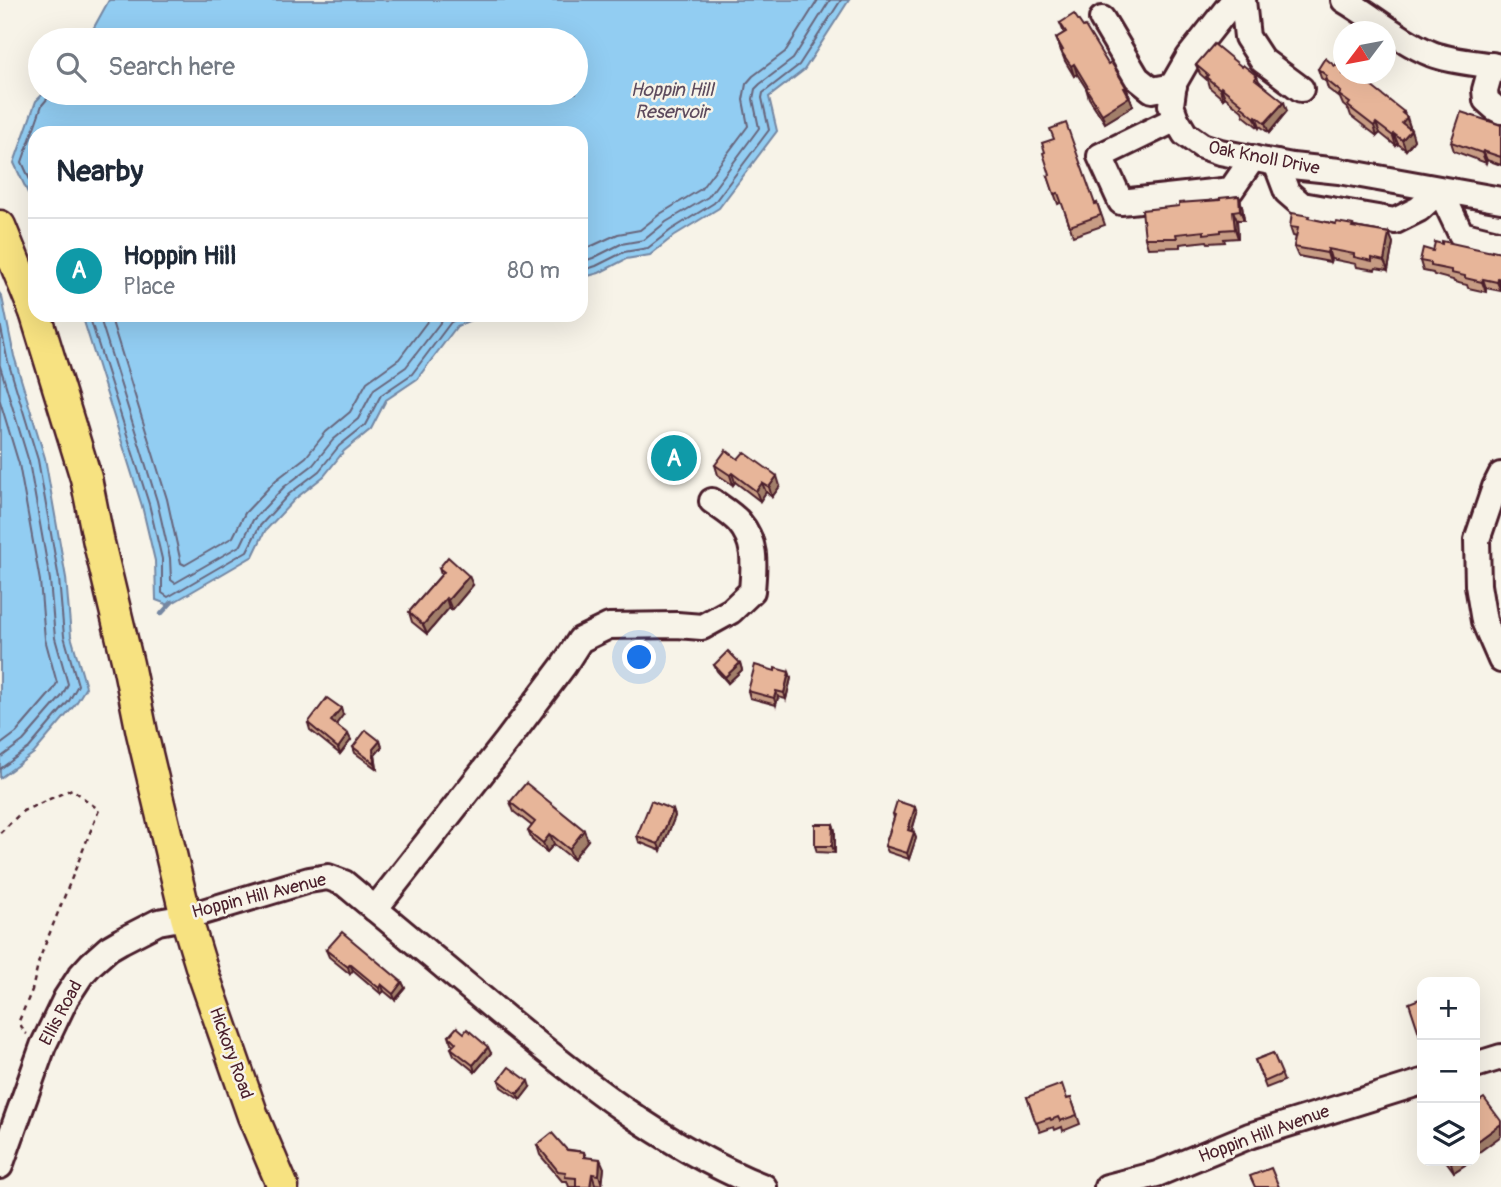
<!DOCTYPE html>
<meta charset="utf-8">
<style>
:root{--surface:#fff;--page:#f6f6f7;--text:#1f2937;--muted:#747a83;--line:#e0e1e3;--accent:#1a73e8}
body{margin:0;font-family:Pangolin,sans-serif;background:var(--page);color:var(--text)}
.controls{position:absolute;right:21px;bottom:21px;display:grid;overflow:hidden;border-radius:14px;box-shadow:0 7px 28px #0002}
.controls button{width:63px;height:63px;display:grid;place-items:center;padding:0;border:0;border-bottom:2px solid var(--line);background:var(--surface);color:var(--text);font:35px sans-serif}
.compass{position:absolute;left:1333px;top:21px;width:63px;height:63px;border-radius:50%;background:var(--surface);box-shadow:0 7px 28px #0002;rotate:238deg}
.you{position:absolute;left:640px;top:658px;width:24px;height:24px;margin:-18px;border:5px solid #fff;border-radius:50%;background:#1a73e8;box-shadow:0 0 0 10px #1a73e833}
.badge{display:grid;place-items:center;width:46px;height:46px;border-radius:50%;background:var(--accent);color:#fff;font-size:23px;font-weight:700}
.pin{position:absolute;translate:-50% -50%;border:4px solid #fff;box-shadow:0 2px 7px #0006}
.list{margin:0;padding:0;list-style:none}
h2{display:flex;justify-content:space-between;align-items:center;height:91px;margin:0;padding:0 28px;font-size:30px}
h2 small{font-size:23px;font-weight:400;color:var(--muted)}
.list li{display:grid;grid-template-columns:46px 1fr auto;gap:21px;align-items:center;box-sizing:border-box;height:105px;padding:0 28px;border-top:2px solid var(--line)}
.list b{display:block;font-size:26px;white-space:nowrap}
.list p{margin:0;font-size:23px;white-space:nowrap;color:var(--muted)}
.list em{font-size:23px;font-style:normal;color:var(--muted)}
.icon{flex:none;width:38px;height:38px;fill:none;stroke:currentColor;stroke-width:2;stroke-linecap:round;stroke-linejoin:round}
.map{position:relative;flex:none;width:1501px;height:1187px;overflow:hidden}
.search{position:absolute;background:var(--surface);box-shadow:0 7px 28px #0002;left:28px;top:28px;width:560px;height:77px;display:flex;align-items:center;gap:18px;box-sizing:border-box;padding:0 24px;border-radius:38px;color:var(--muted);font-size:26px}
.panel{position:absolute;background:var(--surface);box-shadow:0 7px 28px #0002;left:28px;top:126px;width:560px;height:196px;border-radius:21px}
.map>svg:first-child{display:block}
</style>
<div class="map">
<svg width="1501" height="1187" viewBox="0 0 1501 1187">
<rect width="100%" height="100%" fill="#f7f3e8"/>
<filter id="ink" filterUnits="userSpaceOnUse"><feTurbulence type="fractalNoise" baseFrequency=".0143" numOctaves="2"/><feDisplacementMap in="SourceGraphic" scale="14" xChannelSelector="R" yChannelSelector="G"/><feConvolveMatrix kernelMatrix="1 2 1 2 8 2 1 2 1" color-interpolation-filters="sRGB"/></filter>
<g filter="url(#ink)">
<!-- water -->
<g fill="#92cdf2" stroke="#7587a2" stroke-width="2">
<polygon points="109,0 849,0 804,70 769,97 777,131 719,208 675,235 650,255 626,259 599,273 581,278 581,133 35,133 35,208 14,163 36,101 44,93 576,93 576,40 87,40"/>
<polygon points="0,294 2,297 14,356 45,458 66,578 71,636 86,687 75,705 34,753 0,778"/>
<polygon points="82,315 482,315 457,326 417,379 386,400 371,429 344,451 324,476 295,499 265,531 253,556 169,605 156,600 155,561 142,506"/>
</g>
<g fill="none" stroke-linecap="round" stroke-linejoin="round">
<!-- shore -->
<g stroke="#67657b" stroke-width="2">
<polyline points="35,191 22,162 42,105 48,98 48,93"/>
<polyline points="581,251 618,234 640,230 660,214 701,189 748,126 743,100 746,84 753,76 785,52 818,0"/>
<polyline points="581,262 593,258 621,244 644,240 666,222 708,197 759,128 753,99 755,89 760,84 793,59 830,0"/>
<polyline points="581,271 596,266 624,252 648,248 671,230 714,203 769,130 762,98 763,93 799,65 841,0"/>
<polyline points="89,315 149,504 162,559 162,593 168,597 247,551 259,527 289,494 319,471 339,446 365,425 381,395 412,374 451,322 464,315"/>
<polyline points="99,315 157,501 170,558 171,580 175,583 241,545 253,520 284,487 313,465 333,440 358,419 374,389 406,367 446,315"/>
<polyline points="110,315 167,499 181,563 185,565 233,537 245,513 276,480 306,457 326,432 350,412 367,382 399,359 432,315"/>
<polyline points="0,323 7,358 38,460 59,579 64,636 78,685 69,701 29,748 0,769"/>
<polyline points="0,366 29,462 50,580 55,638 68,684 62,696 23,741 0,758"/>
<polyline points="0,401 19,464 40,581 45,639 57,683 53,690 16,733 0,745"/>
</g>
<!-- stream -->
<polyline stroke="#7587a2" stroke-width="4.5" points="161,614 172,602"/>
<!-- minor casing -->
<g stroke="#4a1f2b" stroke-width="30">
<g id="minor">
<polyline points="1234,0 1189,57 1174,83 1171,105 1176,119 1185,134 1202,146 1220,152 1292,166 1339,171 1501,200"/>
<polyline points="1243,0 1247,37 1262,60 1301,89"/>
<path d="M1344,0C1373,17 1400,41 1432,54C1453,62 1478,63 1501,67"/>
<polyline points="1102,19 1137,78 1152,90 1174,86"/>
<polyline points="1492,65 1485,90 1486,100 1495,108 1501,111"/>
<polyline points="1176,119 1100,156 1121,202 1231,190 1253,158"/>
<polyline points="1276,163 1287,192 1302,205 1395,221 1419,209 1440,190 1461,234 1501,244"/>
<polyline points="1501,475 1495,487 1477,540 1478,585 1484,621 1501,660"/>
<path d="M375,909L507,741L564,665L580,640L609,626L677,625L702,627L731,611L752,591C754,565 757,543 739,522C732,514 720,507 712,501"/>
<polyline points="1475,1065 1501,1057"/>
<path d="M0,1166L43,1046L66,998L81,975L91,964L109,948L121,941L158,922L186,917L309,880L328,877L344,883C394,925 444,967 495,1009C578,1078 662,1146 764,1187"/>
<polyline points="1107,1187 1157,1174 1249,1136 1422,1082"/>
</g>
</g>
<!-- major casing -->
<g stroke="#4a1f2b" stroke-width="35">
<g id="major">
<polyline points="0,226 35,312"/>
<polyline points="36,315 86,478 99,543 128,664 142,733 186,917 204,976 253,1116 283,1187"/>
</g>
</g>
<!-- path -->
<polyline stroke="#4a1f2b" stroke-width="2.5" stroke-dasharray="5 5" stroke-linecap="butt" points="0,833 23,811 72,789 99,810 39,960 32,990 19,1021 24,1032 27,1034"/>
<!-- minor -->
<use href="#minor" stroke="#f7f3e8" stroke-width="24"/>
<!-- major -->
<use href="#major" stroke="#f7e281" stroke-width="30"/>
</g>
<!-- wall -->
<g fill="#c79c84" stroke="#4a1f2b" stroke-width="2">
<polygon points="1060,23 1083,27 1108,64 1126,87 1133,106 1105,123 1089,98 1086,88 1077,74 1074,76 1065,61 1056,38 1064,33"/>
<polygon points="1196,65 1242,67 1257,76 1259,81 1287,111 1269,133 1260,126 1259,128 1244,116 1242,111 1225,97 1223,99 1209,87 1207,80 1200,74"/>
<polygon points="1335,66 1367,83 1407,117 1410,127 1409,128 1411,130 1414,140 1406,150 1398,144 1396,146 1380,133 1377,136 1351,116 1349,110 1343,105 1340,98 1328,89 1326,82 1321,78 1318,69"/>
<polygon points="1501,125 1501,165 1487,160 1486,163 1454,151 1451,142"/>
<polygon points="1048,176 1095,204 1097,203 1105,225 1073,236 1062,202 1058,204"/>
<polygon points="1239,196 1242,206 1244,220 1237,220 1238,238 1224,239 1225,242 1208,243 1207,241 1180,244 1180,247 1148,248 1145,238 1179,206"/>
<polygon points="1310,219 1336,224 1353,225 1354,227 1389,233 1393,243 1388,270 1376,268 1375,270 1357,267 1356,264 1331,259 1330,262 1298,256 1294,247 1296,237 1293,236 1290,227"/>
<polygon points="1433,251 1501,252 1501,291 1486,288 1486,292 1468,288 1467,285 1454,282 1453,280 1434,275 1433,273 1423,271 1420,261"/>
<polygon points="738,459 780,486 772,497 766,492 760,501 735,482 733,485 718,475 715,465"/>
<polygon points="439,568 473,585 452,610 449,608 427,634 412,622 409,612 441,575"/>
<polygon points="740,663 742,670 728,683 717,671 714,665"/>
<polygon points="775,671 789,672 791,678 786,699 778,697 776,705 750,698 748,691"/>
<polygon points="343,715 336,724 351,740 340,754 310,730 308,723"/>
<polygon points="380,741 382,747 375,755 377,769 355,753 353,747"/>
<polygon points="510,802 588,840 573,859 554,844 547,852 532,840 528,831 532,826 514,812"/>
<polygon points="673,810 675,816 661,851 639,842 637,836"/>
<polygon points="917,813 912,831 916,838 909,859 888,852 885,846 894,818 893,814"/>
<polygon points="833,824 835,831 835,853 817,852 815,846"/>
<polygon points="326,950 402,982 405,988 395,1000 384,991 381,994 353,970 350,974 329,957"/>
<polygon points="464,1033 491,1053 475,1072 454,1055 451,1048 454,1045 451,1043 449,1036"/>
<polygon points="1273,1053 1284,1081 1266,1088 1255,1060"/>
<polygon points="499,1080 530,1087 520,1100 501,1087"/>
<polygon points="1027,1097 1067,1099 1071,1098 1080,1124 1063,1131 1062,1127 1055,1130 1054,1127 1040,1132"/>
<polygon points="537,1145 584,1152 586,1157 604,1168 602,1185 595,1184 595,1187 569,1187 567,1181 562,1181 540,1155"/>
<polygon points="1446,1161 1471,1161 1454,1172"/>
</g>
<!-- shaded-wall -->
<g fill="#a27f6b" stroke="#4a1f2b" stroke-width="2">
<polygon points="1074,64 1077,74 1074,76 1071,66"/>
<polygon points="1126,87 1133,106 1105,123 1102,114"/>
<polygon points="1221,87 1225,97 1223,99 1220,89"/>
<polygon points="1284,102 1287,111 1269,133 1265,123"/>
<polygon points="1404,112 1410,127 1405,133 1402,123 1402,113"/>
<polygon points="1256,116 1260,126 1259,128 1255,118"/>
<polygon points="1376,123 1380,133 1377,136 1374,126"/>
<polygon points="1411,130 1414,140 1406,150 1402,140"/>
<polygon points="1394,134 1398,144 1396,146 1393,136"/>
<polygon points="1483,151 1487,160 1486,163 1482,153"/>
<polygon points="1239,196 1242,206 1244,220 1240,210"/>
<polygon points="1233,211 1237,220 1238,238 1235,229"/>
<polygon points="1389,233 1393,243 1388,270 1384,261"/>
<polygon points="1328,249 1331,259 1330,262 1327,253"/>
<polygon points="1498,278 1501,287 1501,291 1497,282"/>
<polygon points="1483,279 1486,288 1486,292 1482,282"/>
<polygon points="732,473 735,482 733,485 730,475"/>
<polygon points="777,476 780,486 772,497 769,487"/>
<polygon points="762,483 766,492 760,501 756,491"/>
<polygon points="469,576 473,585 452,610 448,600"/>
<polygon points="446,598 449,608 427,634 423,625"/>
<polygon points="740,663 742,670 728,683 725,677"/>
<polygon points="789,672 791,678 786,699 784,693"/>
<polygon points="776,691 778,697 776,705 774,698"/>
<polygon points="341,708 343,715 334,727 331,721"/>
<polygon points="348,734 351,740 340,754 338,748"/>
<polygon points="380,741 382,747 375,755 377,769 374,763 373,749"/>
<polygon points="915,807 917,813 910,836 908,830"/>
<polygon points="673,810 675,816 661,851 658,844"/>
<polygon points="833,824 835,831 835,853 832,846"/>
<polygon points="584,830 588,840 573,859 569,849"/>
<polygon points="914,832 916,838 909,859 907,853"/>
<polygon points="550,834 554,844 547,852 543,843"/>
<polygon points="350,964 353,970 350,974 348,967"/>
<polygon points="402,982 405,988 395,1000 393,994"/>
<polygon points="381,984 384,991 381,994 379,988"/>
<polygon points="488,1047 491,1053 475,1072 473,1065"/>
<polygon points="528,1081 530,1087 520,1100 517,1094"/>
<polygon points="1501,1124 1501,1136 1475,1155 1475,1143"/>
<polygon points="600,1159 604,1168 602,1185 599,1175"/>
<polygon points="1453,1161 1471,1161 1454,1172 1451,1163"/>
<polygon points="592,1174 595,1184 595,1187 590,1187"/>
</g>
<!-- building -->
<g fill="#e7b599" stroke="#4a1f2b" stroke-width="2">
<polygon points="1074,14 1083,27 1085,26 1108,64 1111,62 1126,87 1124,88 1129,97 1102,114 1086,88 1088,87 1074,64 1071,66 1061,51 1063,50 1056,38 1066,32 1060,23"/>
<polygon points="1214,44 1242,67 1243,65 1257,76 1255,79 1284,102 1265,123 1256,116 1255,118 1241,106 1242,104 1221,87 1220,89 1206,77 1208,75 1196,65"/>
<polygon points="1325,58 1335,66 1340,60 1343,63 1343,74 1362,74 1365,76 1362,79 1404,112 1402,113 1407,117 1402,123 1411,130 1402,140 1394,134 1393,136 1376,123 1374,126 1348,106 1350,103 1339,95 1341,92 1325,79 1327,76 1318,69"/>
<polygon points="1461,112 1501,125 1501,157 1483,151 1482,153 1451,142"/>
<polygon points="1066,123 1095,204 1097,203 1101,215 1070,226 1058,193 1054,194 1048,176 1050,175 1043,153 1045,152 1042,143 1054,139 1050,129"/>
<polygon points="1239,196 1240,210 1233,211 1235,229 1221,230 1221,232 1204,234 1204,231 1176,234 1177,238 1145,238 1142,210 1179,206 1179,203 1220,200 1220,198"/>
<polygon points="1292,213 1309,216 1308,218 1336,224 1337,222 1353,225 1352,227 1389,233 1384,261 1372,258 1372,261 1354,257 1354,254 1328,249 1327,253 1294,247 1298,228 1290,227"/>
<polygon points="1442,241 1492,252 1492,250 1501,252 1501,279 1498,278 1497,282 1483,279 1482,282 1465,278 1465,276 1451,273 1451,270 1431,266 1431,263 1420,261 1423,248 1433,251 1435,242 1442,244"/>
<polygon points="726,450 738,459 744,452 777,476 769,487 762,483 756,491 732,473 730,475 715,465"/>
<polygon points="448,557 469,576 448,600 446,598 423,625 409,612 444,572 439,568"/>
<polygon points="728,651 740,663 725,677 714,665"/>
<polygon points="755,665 775,671 775,668 789,672 784,693 776,691 774,698 748,691"/>
<polygon points="327,698 341,708 331,721 348,734 338,748 308,723"/>
<polygon points="366,730 380,741 373,749 374,763 353,747"/>
<polygon points="526,783 584,830 569,849 550,834 543,843 528,831 535,822 510,802"/>
<polygon points="651,801 673,810 658,844 637,836"/>
<polygon points="897,801 915,807 908,830 914,832 907,853 885,846 895,815 893,814"/>
<polygon points="815,824 833,824 832,846 815,846"/>
<polygon points="342,932 402,982 393,994 381,984 379,988 350,964 348,967 326,950"/>
<polygon points="1422,998 1422,1036 1420,1036 1409,1003"/>
<polygon points="457,1027 464,1033 467,1029 488,1047 473,1065 451,1048 456,1043 449,1036"/>
<polygon points="1273,1053 1282,1074 1264,1082 1255,1060"/>
<polygon points="509,1067 528,1081 517,1094 499,1080"/>
<polygon points="1062,1084 1067,1099 1071,1098 1077,1115 1060,1121 1058,1117 1051,1120 1050,1118 1036,1123 1027,1097"/>
<polygon points="1484,1098 1501,1121 1501,1124 1475,1143 1475,1104"/>
<polygon points="552,1133 567,1150 584,1152 584,1157 600,1159 599,1175 592,1174 590,1187 576,1187 576,1178 565,1177 566,1172 558,1171 537,1145"/>
<polygon points="1271,1168 1279,1187 1255,1187 1250,1176"/>
</g>
</g>
<g text-anchor="middle" dominant-baseline="central" stroke-width="5" stroke-linejoin="round" paint-order="stroke">
<!-- street labels -->
<g font-size="18" fill="#4a1f2b" stroke="#f7f3e8">
<text transform="translate(1264 158) rotate(11)">Oak Knoll Drive</text>
<text transform="translate(259 896) rotate(-14)">Hoppin Hill Avenue</text>
<text transform="translate(61 1013) rotate(-62)">Ellis Road</text>
<text transform="translate(231 1053) rotate(70)">Hickory Road</text>
<text transform="translate(1264 1134) rotate(-20)">Hoppin Hill Avenue</text>
</g>
<!-- water labels -->
<g font-size="19" font-style="italic" fill="#5c4a5d" stroke="#f7f3e8">
<text x="672" y="90">Hoppin Hill<tspan x="672" dy="22">Reservoir</tspan></text>
</g>
</g>
</svg>
<div class="controls">
<button>+</button>
<button>−</button>
<button><svg class="icon" aria-label="layers" viewBox="0 0 24 24"><path d="M12 4l9 5-9 5-9-5zM3 14l9 5 9-5"/></svg></button>
</div>
<svg class="compass" viewBox="-18 -18 36 36"><path d="M0-13l5 13h-10z" fill="#e53935"/><path d="M0 13l5-13h-10z" fill="#747a83"/></svg>
<div class="you"></div>
<div class="pin badge" style="left:674px;top:458px;background:#0f9aa8">A</div>
<div class="search"><svg class="icon" aria-label="search" viewBox="0 0 24 24"><circle cx="10" cy="10" r="6"/><path d="M15 15l6 6"/></svg>Search here</div>
<section class="panel">
<h2>Nearby<small></small></h2>
<ul class="list">
<li><span class="badge" style="background:#0f9aa8">A</span><div><b>Hoppin Hill</b><p>Place</p></div><em>80 m</em></li>
</ul>
</section>
</div>
